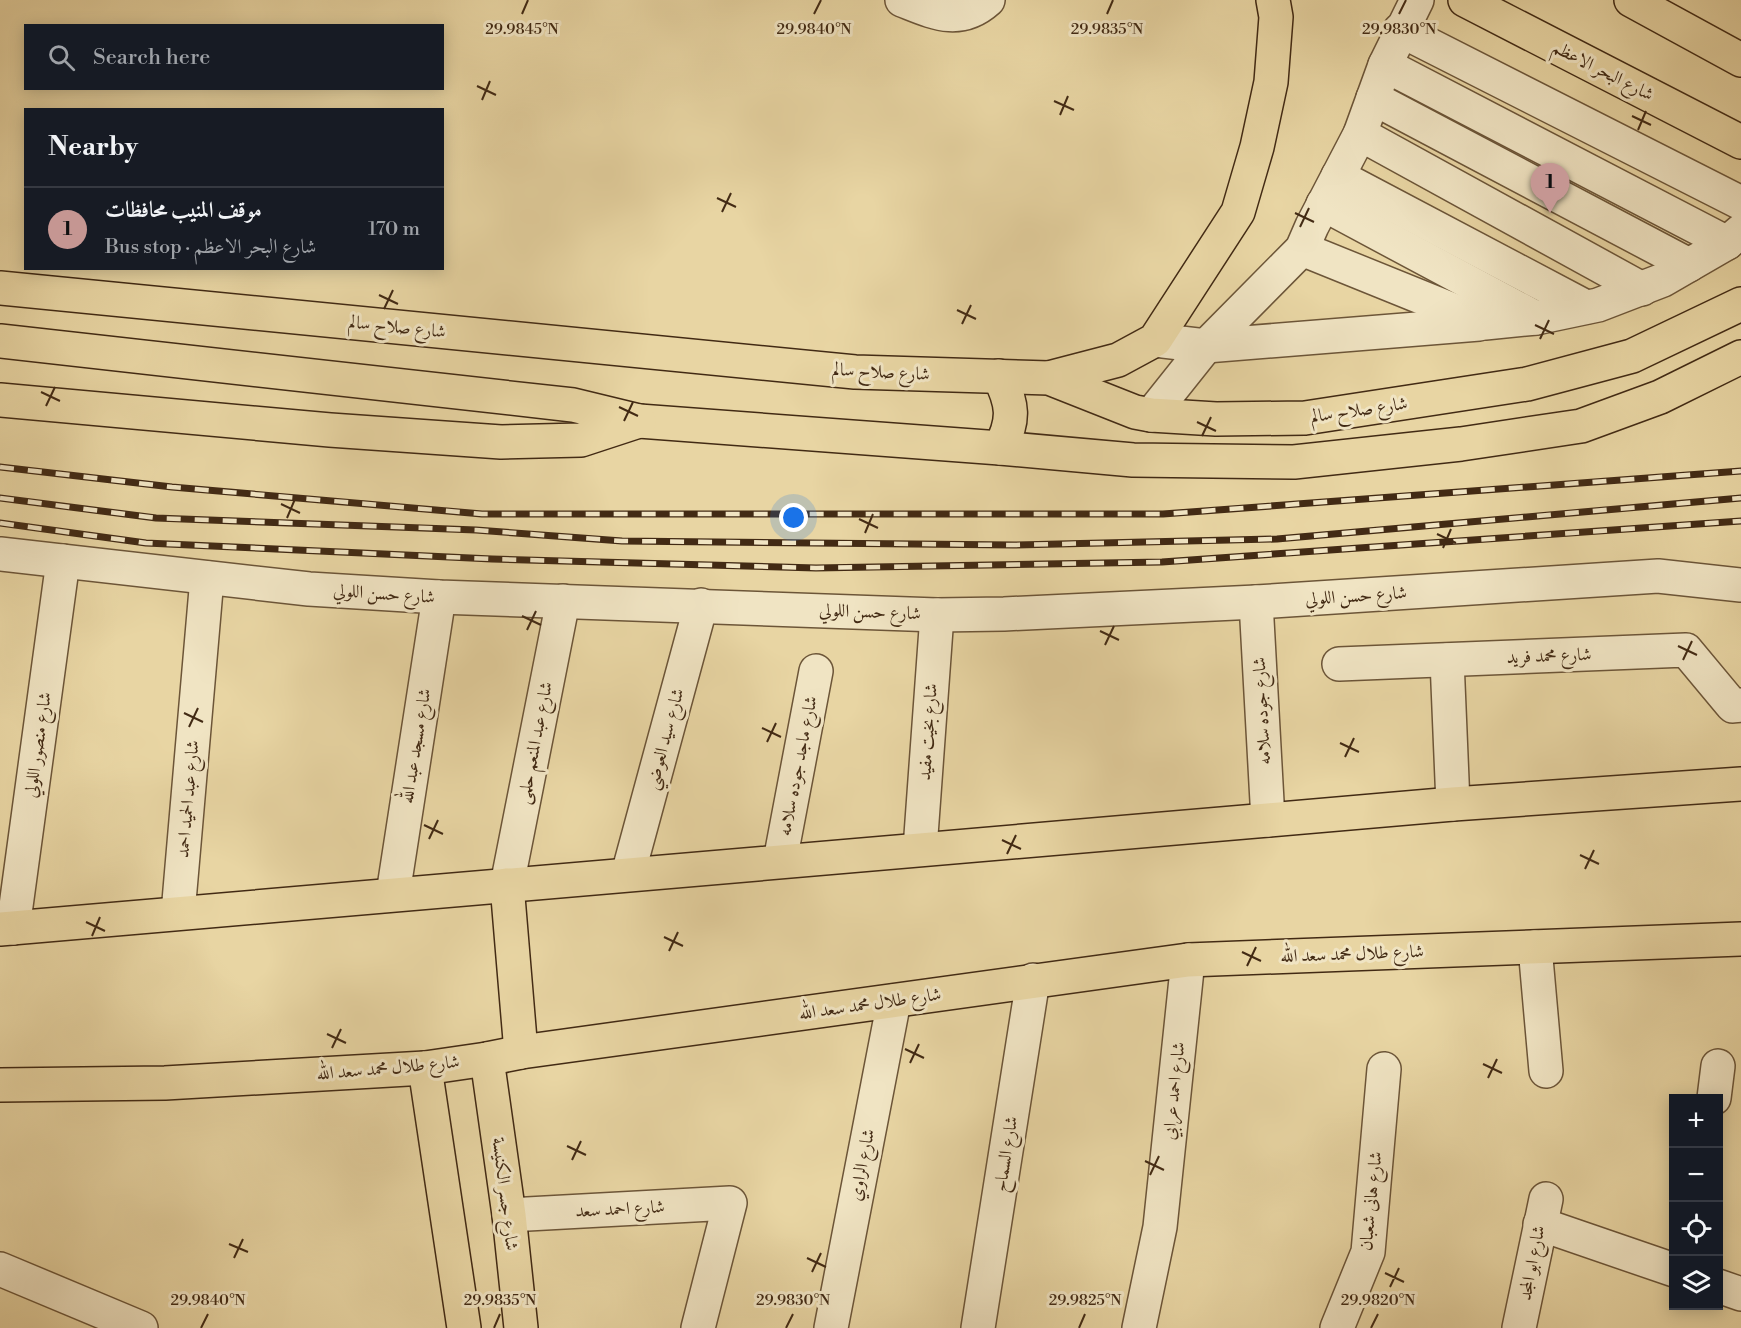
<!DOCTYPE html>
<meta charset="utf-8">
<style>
:root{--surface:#171b24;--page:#20242c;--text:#f1f3f6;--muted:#9ea1a6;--line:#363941;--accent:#c59692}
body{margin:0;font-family:"Libre Bodoni",Amiri,serif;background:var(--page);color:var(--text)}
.controls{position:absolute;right:18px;bottom:18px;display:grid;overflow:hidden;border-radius:0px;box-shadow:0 3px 15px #0003}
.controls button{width:54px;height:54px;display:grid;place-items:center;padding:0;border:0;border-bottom:2px solid var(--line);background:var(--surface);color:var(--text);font:30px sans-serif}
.you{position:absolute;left:794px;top:518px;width:21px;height:21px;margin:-15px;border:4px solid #fff;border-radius:50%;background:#1a73e8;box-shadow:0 0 0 9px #1a73e833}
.badge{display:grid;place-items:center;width:39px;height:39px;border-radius:50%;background:var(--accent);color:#111;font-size:20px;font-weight:700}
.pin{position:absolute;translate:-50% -50px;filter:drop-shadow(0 2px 3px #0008)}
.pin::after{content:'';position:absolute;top:32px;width:21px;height:18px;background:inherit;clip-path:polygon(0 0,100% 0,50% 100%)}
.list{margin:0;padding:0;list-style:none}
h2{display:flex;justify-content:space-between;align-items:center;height:78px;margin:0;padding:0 24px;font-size:26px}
h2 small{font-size:20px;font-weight:400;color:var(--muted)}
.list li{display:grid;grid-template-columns:39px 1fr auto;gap:18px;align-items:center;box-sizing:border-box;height:84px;padding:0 24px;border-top:2px solid var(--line)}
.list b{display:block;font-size:22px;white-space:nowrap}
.list p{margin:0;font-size:20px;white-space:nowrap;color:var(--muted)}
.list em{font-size:20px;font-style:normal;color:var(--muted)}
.icon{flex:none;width:33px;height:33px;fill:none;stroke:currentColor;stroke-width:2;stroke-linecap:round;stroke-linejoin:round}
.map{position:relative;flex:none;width:1741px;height:1328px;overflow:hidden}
.search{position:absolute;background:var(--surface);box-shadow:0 3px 15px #0003;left:24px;top:24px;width:420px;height:66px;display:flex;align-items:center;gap:15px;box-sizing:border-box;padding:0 21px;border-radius:0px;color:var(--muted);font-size:22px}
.panel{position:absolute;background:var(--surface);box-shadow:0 3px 15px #0003;left:24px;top:108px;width:420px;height:162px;border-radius:0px}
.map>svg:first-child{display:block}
</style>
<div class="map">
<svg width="1741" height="1328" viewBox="0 0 1741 1328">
<rect width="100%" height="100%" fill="#e8d5a3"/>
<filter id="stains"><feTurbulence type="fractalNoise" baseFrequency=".00333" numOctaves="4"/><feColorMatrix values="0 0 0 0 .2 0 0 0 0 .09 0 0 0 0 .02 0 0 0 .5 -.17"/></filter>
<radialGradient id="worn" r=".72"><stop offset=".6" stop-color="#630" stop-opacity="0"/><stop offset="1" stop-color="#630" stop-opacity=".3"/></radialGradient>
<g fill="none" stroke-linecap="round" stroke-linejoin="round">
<!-- minor casing -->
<g stroke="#6c5538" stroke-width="36">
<g id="minor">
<path d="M902,0C933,12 959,26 988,0"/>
<polyline points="1400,30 1741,203"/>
<polyline points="1385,65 1727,243"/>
<polyline points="1373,98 1689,265"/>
<polyline points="1360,134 1642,289"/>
<polyline points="1338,176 1586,307"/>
<polyline points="1323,204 1536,318"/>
<polyline points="1302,249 1485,323 1536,318 1598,305 1663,280 1727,243 1741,231"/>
<polyline points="1155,340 1206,346 1479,324"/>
<polyline points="1151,415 1206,346 1302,249 1312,226 1360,134 1385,65 1417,0"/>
<polyline points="0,554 309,589 439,597 937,615 1004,614 1256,602 1658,576 1741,585"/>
<polyline points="1256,602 1268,820"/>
<polyline points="1447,660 1453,804"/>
<polyline points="1339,664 1686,650 1731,704 1733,706 1741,705"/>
<polyline points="920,849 937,615"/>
<polyline points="780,861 816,671"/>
<polyline points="628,874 701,605"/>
<polyline points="507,885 563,601"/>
<polyline points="393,894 439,597"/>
<polyline points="178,913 207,578"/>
<polyline points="13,928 63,561"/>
<polyline points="1535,947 1546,1071"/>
<polyline points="1714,1098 1718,1066"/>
<polyline points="509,1215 730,1203 698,1328"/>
<polyline points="1540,1224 1674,1270"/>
<polyline points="0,1269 141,1328"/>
<polyline points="1718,1286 1741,1294"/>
<polyline points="831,1328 894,1001"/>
<polyline points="978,1328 1033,980"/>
<polyline points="1139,1328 1160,1227 1188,960"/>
<polyline points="1337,1328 1368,1252 1384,1069"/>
<polyline points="1519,1328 1546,1199"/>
</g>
</g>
<!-- major casing -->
<g stroke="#422a14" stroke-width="36">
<g id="major">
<polyline points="1465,0 1741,142"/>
<polyline points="1631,0 1741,60"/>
<polyline points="507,885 521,1052"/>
<polyline points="0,929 1268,820 1453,804 1741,784"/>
<polyline points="487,1059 509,1215 521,1328"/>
<polyline points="425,1068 464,1328"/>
<polyline points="0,1085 165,1083 425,1068 487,1059 521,1052 1188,960 1741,939"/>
</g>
</g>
<!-- highway casing -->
<g stroke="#422a14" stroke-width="36">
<g id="highway">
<polyline points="0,288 855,372 1049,378 1135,412 1151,415 1216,419 1305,418 1527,384 1632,356 1741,304"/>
<polyline points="0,341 573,405 639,421 1000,448 1133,460 1294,462 1461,444 1581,426 1660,397 1741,357"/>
<path d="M999,376C1013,404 1015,420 1000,448"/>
<polyline points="1049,378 1118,360 1155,340 1238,212 1257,147 1271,82 1276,17 1273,0"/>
<polyline points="0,400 330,430 501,442 581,440 639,421"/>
</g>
</g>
<!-- minor -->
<use href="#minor" stroke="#f0e4c3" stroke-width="33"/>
<!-- major -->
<use href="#major" stroke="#e8d5a3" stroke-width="33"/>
<!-- highway -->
<use href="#highway" stroke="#e8d5a3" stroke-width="33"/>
<!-- rail casing -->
<g stroke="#422a14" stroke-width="7">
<g id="rail">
<polyline points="0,467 172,487 482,514 1163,514 1741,471"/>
<polyline points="0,498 156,518 476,530 622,541 1014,545 1277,539 1741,498"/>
<polyline points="0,523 146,543 492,559 816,568 1162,562 1741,521"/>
</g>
</g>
<!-- rail -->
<use href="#rail" stroke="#f0e4c3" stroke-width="4.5" stroke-dasharray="14" stroke-linecap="butt"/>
</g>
<!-- ticks -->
<path fill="none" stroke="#422a14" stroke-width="2" d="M522,14L528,0M814,14L821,0M1107,14L1113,0M1399,14L1406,0M477,86L496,95M482,100L490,81M1054,101L1074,110M1060,115L1068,96M1632,116L1651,125M1638,130L1646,111M717,198L736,207M722,212L731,193M1295,213L1314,222M1300,227L1309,208M379,295L398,304M384,309L393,290M957,310L976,319M962,324L971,305M1535,325L1554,334M1540,339L1549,320M41,392L60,401M46,406L55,387M619,407L638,416M624,421L633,402M1197,422L1216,431M1202,436L1211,417M281,504L300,513M287,518L295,499M859,519L878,528M865,533L873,514M1437,534L1456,543M1443,548L1451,529M522,616L541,625M527,630L536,611M1100,631L1119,640M1105,645L1114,626M1678,646L1697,655M1683,660L1692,641M184,713L203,722M189,727L198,708M762,728L781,737M767,742L776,723M1340,743L1359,752M1345,757L1354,738M424,825L443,834M429,839L438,820M1002,840L1021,849M1007,854L1016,835M1580,855L1599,864M1585,869L1594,850M86,922L105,931M92,936L100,917M664,937L683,946M669,951L678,932M1242,952L1261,961M1247,966L1256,947M327,1034L346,1043M332,1048L341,1029M905,1049L924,1058M910,1063L919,1044M1483,1064L1502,1073M1488,1078L1497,1059M567,1146L586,1155M572,1160L581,1141M1145,1161L1164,1170M1150,1175L1159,1156M229,1244L248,1252M234,1258L243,1239M807,1258L826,1267M812,1272L821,1253M1385,1273L1404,1282M1390,1287L1399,1268M201,1328L208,1314M494,1328L500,1314M786,1328L793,1314M1079,1328L1085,1314M1371,1328L1378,1314"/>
<g text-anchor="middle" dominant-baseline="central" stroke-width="6" stroke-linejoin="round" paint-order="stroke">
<!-- street labels -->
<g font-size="18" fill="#422a14" stroke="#f0e4c3">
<text transform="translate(1603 71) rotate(27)">شارع البحر الاعظم</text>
<text transform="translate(397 327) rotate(6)">شارع صلاح سالم</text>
<text transform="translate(881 372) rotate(3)">شارع صلاح سالم</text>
<text transform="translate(1359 410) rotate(-8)">شارع صلاح سالم</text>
<text transform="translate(384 594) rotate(4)">شارع حسن اللولي</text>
<text transform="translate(1356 596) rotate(-4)">شارع حسن اللولي</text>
<text transform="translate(870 612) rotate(2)">شارع حسن اللولي</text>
<text transform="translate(1549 656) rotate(-2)">شارع محمد فريد</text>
<text transform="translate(1262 711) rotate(-93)">شارع جوده سلامه</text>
<text transform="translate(928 732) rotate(-86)">شارع بخيت مفيد</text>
<text transform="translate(665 739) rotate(-75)">شارع سيد العوضي</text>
<text transform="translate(535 743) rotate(-79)">شارع عبد المنعم حلمى</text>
<text transform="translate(38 745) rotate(-82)">شارع منصور اللولي</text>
<text transform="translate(416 746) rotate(-81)">شارع مسجد عبد الله</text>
<text transform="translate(798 766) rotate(-79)">شارع ماجد جوده سلامه</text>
<text transform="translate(188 799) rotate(-85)">شارع عبد الحميد احمد</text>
<text transform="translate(1352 954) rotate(-2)">شارع طلال محمد سعد الله</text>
<text transform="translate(870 1004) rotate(-8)">شارع طلال محمد سعد الله</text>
<text transform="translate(388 1068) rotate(-5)">شارع طلال محمد سعد الله</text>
<text transform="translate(1174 1091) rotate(-84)">شارع احمد عرابي</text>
<text transform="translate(1006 1154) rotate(-81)">شارع السماح</text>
<text transform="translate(862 1165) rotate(-79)">شارع الراوي</text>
<text transform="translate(505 1194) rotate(83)">شارع جسر الكنيسة</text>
<text transform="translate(1371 1201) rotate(-84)">شارع هانى شعبان</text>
<text transform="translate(620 1209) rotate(-3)">شارع احمد سعد</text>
<text transform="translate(1532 1263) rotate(-79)">شارع ابو المجد</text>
</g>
</g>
<g font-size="15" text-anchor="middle" fill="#422a14" stroke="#f0e4c3" stroke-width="6" stroke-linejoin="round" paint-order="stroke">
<text x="522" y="34">29.9845°N</text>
<text x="814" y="34">29.9840°N</text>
<text x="1107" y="34">29.9835°N</text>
<text x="1399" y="34">29.9830°N</text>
<text x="208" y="1305">29.9840°N</text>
<text x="500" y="1305">29.9835°N</text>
<text x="793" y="1305">29.9830°N</text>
<text x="1085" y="1305">29.9825°N</text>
<text x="1378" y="1305">29.9820°N</text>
</g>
<rect width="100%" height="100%" filter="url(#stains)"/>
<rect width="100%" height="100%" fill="url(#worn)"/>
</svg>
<div class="controls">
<button>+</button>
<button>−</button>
<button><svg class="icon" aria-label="locate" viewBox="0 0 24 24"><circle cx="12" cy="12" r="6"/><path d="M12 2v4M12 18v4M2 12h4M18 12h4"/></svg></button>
<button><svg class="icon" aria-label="layers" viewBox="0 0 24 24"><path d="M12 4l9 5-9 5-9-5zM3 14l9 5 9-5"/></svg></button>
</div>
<div class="you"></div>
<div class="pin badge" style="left:1550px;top:213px">1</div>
<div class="search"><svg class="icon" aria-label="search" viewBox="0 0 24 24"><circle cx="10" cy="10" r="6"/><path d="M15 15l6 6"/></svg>Search here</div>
<section class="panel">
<h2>Nearby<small></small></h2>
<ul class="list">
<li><span class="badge">1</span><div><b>موقف المنيب محافظات</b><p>Bus stop · شارع البحر الاعظم</p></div><em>170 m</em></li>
</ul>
</section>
</div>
